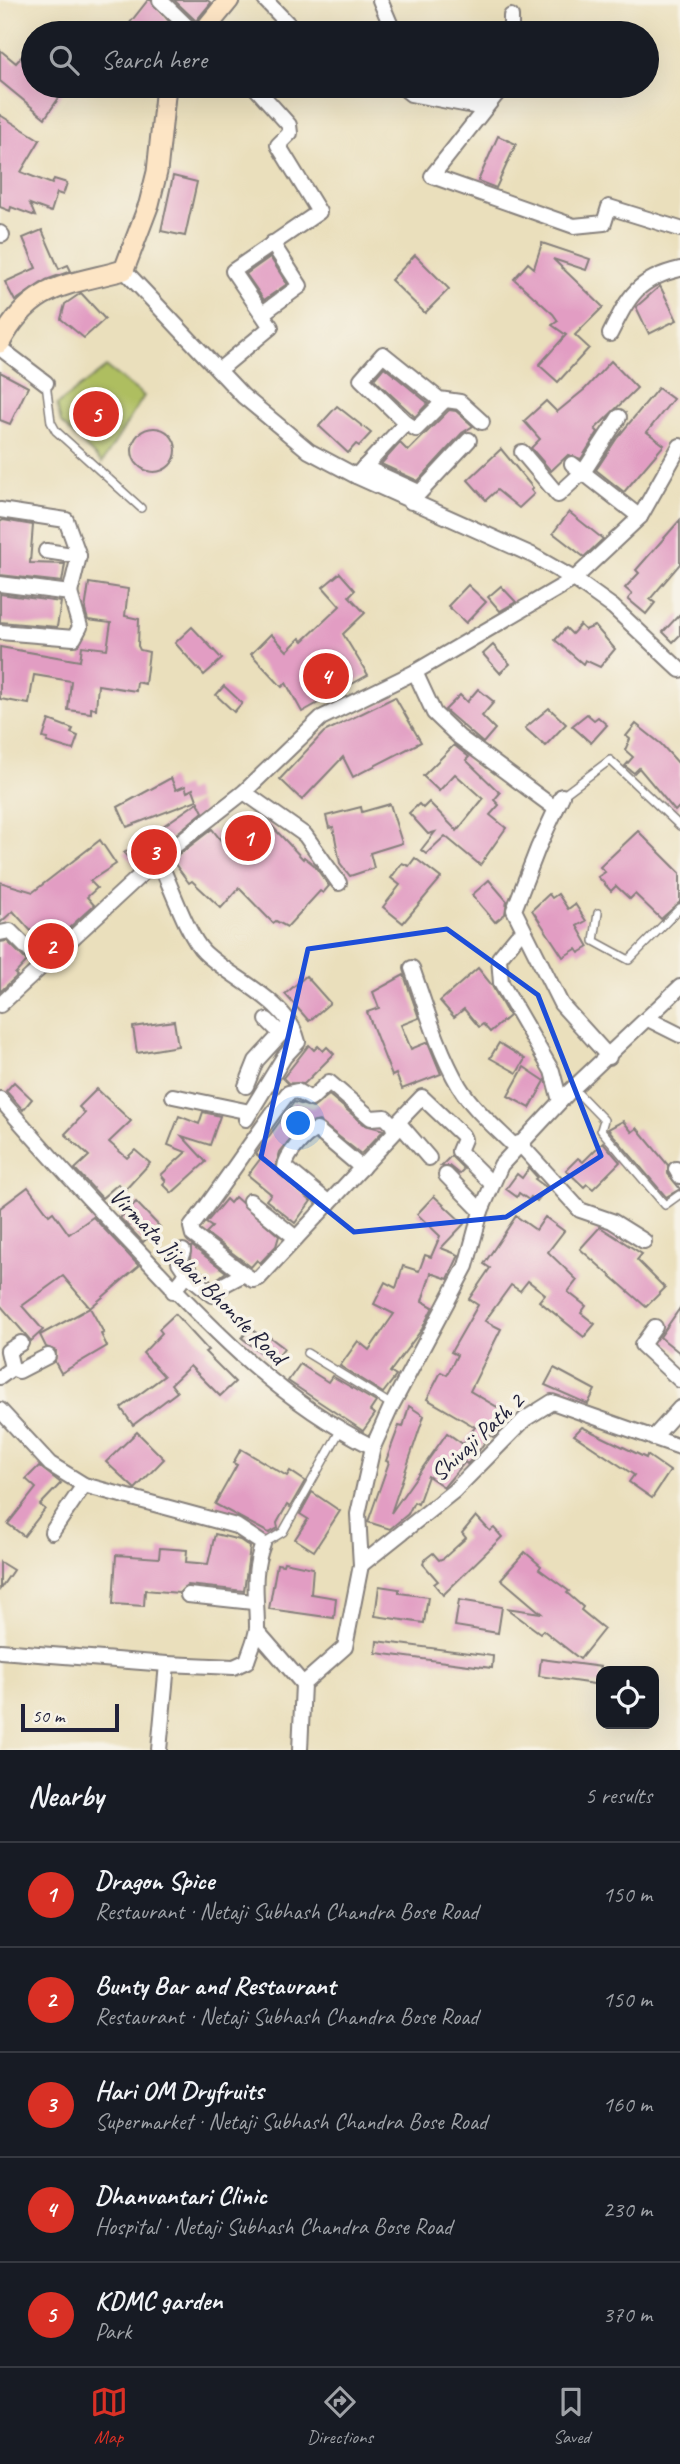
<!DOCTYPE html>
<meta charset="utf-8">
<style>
:root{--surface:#171b24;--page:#242831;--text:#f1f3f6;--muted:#9ea1a6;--line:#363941;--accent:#d93025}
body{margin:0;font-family:Caveat,sans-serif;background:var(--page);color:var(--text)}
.controls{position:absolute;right:21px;bottom:21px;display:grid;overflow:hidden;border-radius:14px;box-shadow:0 7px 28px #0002}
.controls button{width:63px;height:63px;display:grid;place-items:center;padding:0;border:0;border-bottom:2px solid var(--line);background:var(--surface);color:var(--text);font:35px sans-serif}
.scale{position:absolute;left:21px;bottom:18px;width:98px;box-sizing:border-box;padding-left:7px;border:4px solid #22223b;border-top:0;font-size:19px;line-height:24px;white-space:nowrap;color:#22223b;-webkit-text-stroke:5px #f7f3e8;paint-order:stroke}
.you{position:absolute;left:299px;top:1124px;width:24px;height:24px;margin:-18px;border:5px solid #fff;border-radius:50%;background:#1a73e8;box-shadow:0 0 0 10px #1a73e833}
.badge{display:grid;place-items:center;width:46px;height:46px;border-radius:50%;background:var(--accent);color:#fff;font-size:23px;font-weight:700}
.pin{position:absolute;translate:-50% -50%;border:4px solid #fff;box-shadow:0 2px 7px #0006}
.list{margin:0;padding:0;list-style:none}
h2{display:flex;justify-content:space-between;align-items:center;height:91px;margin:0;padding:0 28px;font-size:30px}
h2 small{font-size:23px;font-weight:400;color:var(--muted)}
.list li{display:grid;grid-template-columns:46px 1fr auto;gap:21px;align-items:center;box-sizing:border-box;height:105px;padding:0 28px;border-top:2px solid var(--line)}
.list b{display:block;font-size:26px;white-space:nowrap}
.list p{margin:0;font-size:23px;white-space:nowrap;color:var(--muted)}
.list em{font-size:23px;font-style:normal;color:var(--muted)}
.icon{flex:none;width:38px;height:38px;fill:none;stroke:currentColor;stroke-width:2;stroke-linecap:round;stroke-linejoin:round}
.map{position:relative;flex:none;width:680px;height:1750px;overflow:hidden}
.search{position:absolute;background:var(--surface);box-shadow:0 7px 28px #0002;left:21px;right:21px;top:21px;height:77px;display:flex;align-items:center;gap:18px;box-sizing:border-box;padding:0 24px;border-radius:38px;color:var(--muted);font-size:26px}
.sheet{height:616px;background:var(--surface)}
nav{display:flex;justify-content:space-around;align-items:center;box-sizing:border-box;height:98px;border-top:2px solid var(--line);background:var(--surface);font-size:19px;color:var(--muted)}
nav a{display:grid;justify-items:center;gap:4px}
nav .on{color:var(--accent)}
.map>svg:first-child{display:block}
</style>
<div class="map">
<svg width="680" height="1750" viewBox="0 0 680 1750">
<rect width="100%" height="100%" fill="#f7f3e8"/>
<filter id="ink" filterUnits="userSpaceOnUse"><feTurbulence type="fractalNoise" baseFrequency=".0143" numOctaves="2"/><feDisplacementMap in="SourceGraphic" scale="14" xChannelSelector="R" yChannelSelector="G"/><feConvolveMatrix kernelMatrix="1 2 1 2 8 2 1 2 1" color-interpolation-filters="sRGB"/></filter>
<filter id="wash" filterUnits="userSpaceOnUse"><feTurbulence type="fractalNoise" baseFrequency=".00686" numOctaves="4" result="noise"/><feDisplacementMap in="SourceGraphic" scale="28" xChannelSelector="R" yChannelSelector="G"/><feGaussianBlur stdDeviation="1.57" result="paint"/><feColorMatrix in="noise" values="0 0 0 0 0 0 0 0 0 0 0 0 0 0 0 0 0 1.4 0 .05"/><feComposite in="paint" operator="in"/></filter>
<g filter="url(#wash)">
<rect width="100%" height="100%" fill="#eadfbc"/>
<!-- green -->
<polygon fill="#aebe61" stroke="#68704e" stroke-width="2" points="106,367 144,396 102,463 61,423 57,405"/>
<g id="blocks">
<!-- building -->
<g fill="#e29dc3">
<polygon points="148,0 151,0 179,33 122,33"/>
<polygon points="174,0 207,0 211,3 196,21"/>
<polygon points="0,50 16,63 23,55 33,63 33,86 67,86 45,118 0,81"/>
<polygon points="0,115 40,140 21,172 52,184 54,179 67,183 63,195 57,193 51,212 30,204 35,216 11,207 10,211 0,207"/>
<polygon points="498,136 516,144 496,188 478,181"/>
<polygon points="173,176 197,182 185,236 161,231"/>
<polygon points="42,230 59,269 68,265 71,271 46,280 15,301 5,282 36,268 23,238"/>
<polygon points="542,243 590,259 586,270 553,259 603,307 575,335 589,348 558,382 539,365 566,335 552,325 558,321 553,314 514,279 528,263 534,268"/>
<polygon points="415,255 449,289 425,313 391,280"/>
<polygon points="270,257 287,284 264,300 246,274"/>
<polygon points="660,286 677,320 649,334 636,307"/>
<polygon points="81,293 105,319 84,338 61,319 65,304"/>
<polygon points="611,361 637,388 595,429 598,432 581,459 568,455 551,471 531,448 540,439 524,421 546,401 557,412 585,389"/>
<polygon points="384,367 428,403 415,417 374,379"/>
<polygon points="0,372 28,387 10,424 0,420"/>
<polygon points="658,388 673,399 647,432 664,445 624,492 596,470 617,438"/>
<polygon points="337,406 371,433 359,446 356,444 348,453 319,426"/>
<polygon points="449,410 456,411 473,426 462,433 418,481 381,464 400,443 408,451"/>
<circle cx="154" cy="450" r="22"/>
<polygon points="501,449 533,488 531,490 534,494 519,508 497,490 486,500 468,480"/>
<polygon points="569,512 603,539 584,557 553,533"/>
<polygon points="3,520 33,525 30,563 65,564 62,582 0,575 0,522"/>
<polygon points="680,520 680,564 650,599 655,603 646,614 628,599 632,594 625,588 639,573 636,570"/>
<polygon points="340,573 355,590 349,596 365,613 343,634 368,675 302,712 286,683 282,687 251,654 271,634 287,651 300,638 303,641 340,606 323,587"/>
<polygon points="89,583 128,589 125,616 139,619 138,646 140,650 149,652 145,684 137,682 136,691 98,685 96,709 91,708 91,713 68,710 71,681 34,675 29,704 0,699 0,647 80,661 82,646 107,649 111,623 88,620 85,610"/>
<polygon points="468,585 486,602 466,623 448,606"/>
<polygon points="501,586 516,602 500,611 488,597"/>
<polygon points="0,594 61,602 57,627 0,622"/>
<polygon points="680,614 680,635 673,642 663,632"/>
<polygon points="580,625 585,630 595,626 615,649 600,667 585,660 583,664 555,640 566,628 572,634"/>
<polygon points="192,627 222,659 204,675 175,643"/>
<polygon points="493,645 510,664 500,673 483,654"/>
<polygon points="224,686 242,703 234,712 216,695"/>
<polygon points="478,689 494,702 482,716 495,729 483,743 445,710 460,695 467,702"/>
<polygon points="395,697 421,742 353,777 343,757 302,800 280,779 324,732"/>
<polygon points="549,708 566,724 545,746 525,728"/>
<polygon points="587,714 594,720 598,717 607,725 591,743 572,726"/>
<polygon points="49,720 73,729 71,733 78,736 73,750 47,742 48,739 43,738"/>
<polygon points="636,724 661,744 680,765 680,806 675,811 639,768 634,773 625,766 633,757 625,750 630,739 626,736"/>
<polygon points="454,745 469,757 466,760 500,793 494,800 499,805 490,815 506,828 480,865 445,836 426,854 421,850 435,832 428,834 409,813 419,804 423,808 429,802 457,831 483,799 455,774 439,791 423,776"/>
<polygon points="171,778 176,790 185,786 187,792 193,789 197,800 127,827 118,807"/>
<polygon points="198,802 203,812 136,867 124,853"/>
<polygon points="390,804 402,843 370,853 374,868 350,876 340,863 333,827 329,828 326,816 361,807 362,812"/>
<polygon points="257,819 264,826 268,822 303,859 304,857 314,865 329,886 323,893 320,891 287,927 276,921 273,923 239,888 221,908 192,881 189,883 172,860 212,829 226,847"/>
<polygon points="638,831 680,873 680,902 661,919 635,894 630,899 616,886 611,891 598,877 605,872 600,867"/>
<polygon points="100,840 116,864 90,881 97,888 87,897 94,905 44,951 37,944 40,941 13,911 0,923 0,882 33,892"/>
<polygon points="415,858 441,878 403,923 383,907 400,885 391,878 402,863 409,866"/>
<polygon points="489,880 507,901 505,914 495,922 472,895"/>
<polygon points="549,894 552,898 558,894 568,909 575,904 586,921 577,926 589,947 579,953 576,949 563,957 532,910"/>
<polygon points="7,941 27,961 15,974 17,976 0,992 0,942"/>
<polygon points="478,968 491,984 509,1016 490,1032 483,1024 479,1027 464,1009 454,1017 440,1001"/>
<polygon points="404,975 419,1018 401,1025 411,1049 428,1042 441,1074 402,1089 396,1074 392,1076 367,1012 379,1008 373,992"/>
<polygon points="306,976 330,1003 309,1021 285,994"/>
<polygon points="174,1021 178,1046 137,1053 133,1027"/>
<polygon points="499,1043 525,1059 517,1073 490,1058"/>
<polygon points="309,1045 314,1050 318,1046 323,1051 327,1047 334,1054 304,1084 288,1083 283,1078"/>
<polygon points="524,1067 545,1081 530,1108 508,1096"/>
<polygon points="14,1082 32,1099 23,1110 6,1091"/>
<polygon points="97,1089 131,1121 109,1142 127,1158 135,1150 150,1163 125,1190 118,1184 102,1198 75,1169 89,1156 65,1134 85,1113 79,1107"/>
<polygon points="329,1095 365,1125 384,1130 361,1154 319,1121 307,1124 295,1133 280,1152 276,1165 279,1174 311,1201 295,1223 266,1200 271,1194 248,1175 261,1158 256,1154 294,1102 313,1108"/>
<polygon points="203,1112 220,1116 210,1145 182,1136 206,1162 172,1193 163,1184 166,1181 161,1175 186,1152 168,1145 179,1116 199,1124"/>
<polygon points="623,1121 632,1132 637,1128 668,1165 668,1174 680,1189 666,1197 608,1129"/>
<polygon points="603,1142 620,1162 593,1189 587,1184 584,1187 566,1170 578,1158 583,1162"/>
<polygon points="451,1156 464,1169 459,1174 449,1166 441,1166"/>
<polygon points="529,1168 537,1177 535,1179 547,1188 537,1201 531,1197 529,1200 519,1193 517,1197 506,1189 517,1174 522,1178"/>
<polygon points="28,1187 49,1215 53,1212 69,1234 93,1217 139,1266 90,1308 104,1333 101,1334 107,1346 61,1373 55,1362 56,1351 46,1347 40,1335 90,1308 63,1276 22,1306 43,1330 31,1341 0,1305 0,1208"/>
<polygon points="434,1196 464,1224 441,1248 459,1255 448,1279 431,1273 422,1301 433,1307 422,1329 390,1372 396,1376 383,1393 340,1366 358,1341 369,1350 394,1314 374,1304 385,1282 396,1288 403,1266 419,1271 425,1255 431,1257 440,1236 417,1214"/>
<polygon points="235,1197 279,1236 276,1246 260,1263 257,1260 251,1267 206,1233 212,1227 206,1223 226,1199 230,1203"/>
<polygon points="136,1202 160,1227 143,1242 120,1218"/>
<polygon points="516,1216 536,1230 545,1217 564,1231 548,1252 577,1280 568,1292 586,1306 581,1313 595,1324 584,1337 539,1301 545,1294 528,1281 520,1291 511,1285 485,1321 501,1329 470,1391 509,1414 500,1431 493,1437 490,1435 475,1456 467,1464 465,1462 444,1487 428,1476 418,1504 414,1502 408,1514 390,1529 368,1522 389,1462 386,1461 399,1426 403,1427 409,1406 424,1416 391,1513 447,1433 463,1444 475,1427 427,1399 441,1372 447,1375 457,1355 451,1352 478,1305 469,1299 490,1268 484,1264"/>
<polygon points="600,1227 642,1254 637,1260 665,1288 646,1307 580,1249"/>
<polygon points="191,1247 192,1246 226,1272 213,1282 190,1261"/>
<polygon points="680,1308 680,1353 660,1337"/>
<polygon points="175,1314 208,1350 205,1352 235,1382 220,1396 190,1366 171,1384 177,1392 133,1425 121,1408 164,1376 143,1353 162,1333 159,1329"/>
<polygon points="250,1328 259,1335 261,1332 267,1335 284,1348 273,1362 242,1338"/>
<polygon points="300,1364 328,1382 332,1376 376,1402 370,1411 375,1414 363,1431 288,1381"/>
<polygon points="554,1368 595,1390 588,1404 545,1385"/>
<polygon points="582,1427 646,1458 647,1455 670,1471 652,1498 629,1482 634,1475 574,1435"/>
<polygon points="137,1432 164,1459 135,1489 106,1462"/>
<polygon points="241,1449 287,1476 290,1471 305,1481 290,1507 287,1505 277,1523 278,1528 269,1533 215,1504 237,1465 233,1463"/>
<polygon points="39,1466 61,1483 40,1505 45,1509 24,1536 8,1524 36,1488 26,1479"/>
<polygon points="312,1492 340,1511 314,1551 295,1539 308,1519 300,1514"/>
<polygon points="476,1516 490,1531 494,1528 502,1537 443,1595 434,1584 438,1581 423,1564 424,1560 433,1553 439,1560 444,1558 466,1538 462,1533"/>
<polygon points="215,1534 240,1540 250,1547 244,1591 188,1585 179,1593 145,1590 144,1606 113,1604 116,1555 159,1558 160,1548 187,1550 186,1562 208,1564"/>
<polygon points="525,1552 541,1566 539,1569 569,1591 567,1593 583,1607 581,1610 604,1629 580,1659 543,1630 540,1633 506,1608 541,1613 501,1579"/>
<polygon points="0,1562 13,1570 0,1589"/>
<polygon points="284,1562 313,1568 311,1594 336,1598 334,1618 269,1609 277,1564 283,1565"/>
<polygon points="379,1586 399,1589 399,1593 428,1597 424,1623 375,1616"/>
<polygon points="459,1600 502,1607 498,1633 455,1626"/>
<polygon points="377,1641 493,1656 492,1668 376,1653"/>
<polygon points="541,1659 601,1667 601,1685 539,1676"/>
</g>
</g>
</g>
<g filter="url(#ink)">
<use href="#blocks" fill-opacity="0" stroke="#86807c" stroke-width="2"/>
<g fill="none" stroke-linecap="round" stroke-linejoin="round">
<!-- lane casing -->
<g stroke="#86807c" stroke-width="10">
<g id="lane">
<polyline points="46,383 51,422 56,431 141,508"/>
<polyline points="562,796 610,760 680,826"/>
<polyline points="598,913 594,941 629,960 680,908"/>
<polyline points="573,1088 604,1120 601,1130 665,1205 679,1195"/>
<polyline points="307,1353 392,1405"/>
<polyline points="263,1544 283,1532 340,1431"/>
</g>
</g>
<!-- street casing -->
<g stroke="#86807c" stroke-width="18">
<g id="street">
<polyline points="160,0 194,33"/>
<polyline points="265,0 297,33"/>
<polyline points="380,0 394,33"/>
<polyline points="511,33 511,16"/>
<polyline points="401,86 411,94 474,106 480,102 483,86"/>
<polyline points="503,86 432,176 574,226 604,223 609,207 680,229"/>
<polyline points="0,233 2,235"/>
<polyline points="124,270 243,396 309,451 356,476 532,555 574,579 613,607 680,670"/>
<polyline points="263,313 300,286 272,243"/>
<path d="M610,334C629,296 637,279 680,269"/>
<polyline points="0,348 46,383"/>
<polyline points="219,370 271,327 233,271 319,212 278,145 290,133 289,125 254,86"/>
<polyline points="406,423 416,429 444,401"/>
<polyline points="522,452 558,495 584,471 619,417"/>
<polyline points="572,464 640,517"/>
<polyline points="364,467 419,492"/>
<polyline points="356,476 406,423 361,379 383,354 439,399 460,402 482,422"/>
<polyline points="411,502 469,440"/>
<polyline points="0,510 66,520 79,556 70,593 0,584"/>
<polyline points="46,551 79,556"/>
<polyline points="0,632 74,638 80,627 70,593"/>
<polyline points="415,672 434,713 459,737 556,809"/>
<polyline points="244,792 305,835 339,883"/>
<polyline points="562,796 538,848 514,910 561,1004 609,1057"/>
<path d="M158,859C170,883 188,937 204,952C233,980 288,1000 298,1042L284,1057L246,1119"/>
<polyline points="0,933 10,931 43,964"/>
<polyline points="517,936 499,958 501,983 552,1071 560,1101"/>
<path d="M412,968C426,1008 438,1050 459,1086C473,1109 496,1128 515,1147"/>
<polyline points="0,1005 158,859 244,792 321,718 415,672 574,579 640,517 680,446"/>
<polyline points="648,1019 680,1035"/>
<polyline points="267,1020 281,1034"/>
<polyline points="246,1086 256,1061 290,1024"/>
<polyline points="173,1096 250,1112"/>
<path d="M0,1099C48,1155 97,1208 148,1261C216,1334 283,1402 373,1447"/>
<polyline points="519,1143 580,1210 612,1221 644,1241"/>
<polyline points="429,1158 398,1122 422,1097 462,1135 464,1139 459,1151 491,1183"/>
<polyline points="676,1169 680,1176"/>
<polyline points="446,1175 481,1211"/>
<polyline points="250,1201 296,1238"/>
<path d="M329,1203L285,1167C286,1156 305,1132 317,1130L362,1168"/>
<polyline points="183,1251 179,1262 187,1274"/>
<path d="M173,1291L187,1274L213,1295L225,1284L244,1274L253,1280L259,1278L395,1132L392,1124L385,1117L371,1118L329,1082L311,1099L297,1091L288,1093C254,1137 225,1183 191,1227L193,1235L244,1274"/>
<polyline points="655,1327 642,1345 680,1380"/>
<polyline points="12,1368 19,1371 48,1356"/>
<polyline points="0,1377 12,1368 8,1351 21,1343"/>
<path d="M0,1410L50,1464L84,1485L236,1526L263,1544C251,1575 257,1597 257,1628C256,1639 250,1651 247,1661L234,1667L167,1664L159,1750"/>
<polyline points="653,1438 680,1408"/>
<polyline points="52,1532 84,1485"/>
<polyline points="361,1565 454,1491 525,1419 552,1402 680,1447"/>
<polyline points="188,1595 253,1602"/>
<polyline points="257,1631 303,1684"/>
<polyline points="0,1651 167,1664"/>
<polyline points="300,1750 303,1684 345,1647 361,1565 358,1514 373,1447 392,1405 466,1266 481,1211 501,1165 569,1092 680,987"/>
</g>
</g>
<!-- secondary casing -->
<g stroke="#86807c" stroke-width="23">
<g id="secondary">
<polyline points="202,33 229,0"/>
<path d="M0,343C32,284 65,286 124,270L149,204L157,172L166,86"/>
</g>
</g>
<!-- lane -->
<use href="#lane" stroke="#fff" stroke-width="7"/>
<!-- street -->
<use href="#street" stroke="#fff" stroke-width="14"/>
<!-- secondary -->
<use href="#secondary" stroke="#fde5c5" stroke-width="19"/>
</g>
</g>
<!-- marked area -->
<path fill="none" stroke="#1d4ed8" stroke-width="5" stroke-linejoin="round" d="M447,929L538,995L601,1156L506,1217L354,1232L261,1157L308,949Z"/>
<g text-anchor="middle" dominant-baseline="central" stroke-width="7" stroke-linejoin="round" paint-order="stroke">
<!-- street labels -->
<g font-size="24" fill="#22223b" stroke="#f7f3e8">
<text transform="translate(198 1276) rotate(45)">Virmata Jijabai Bhonsle Road</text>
<text transform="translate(477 1437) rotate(-43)">Shivaji Path 2</text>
</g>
</g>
</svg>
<div class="controls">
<button><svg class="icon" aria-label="locate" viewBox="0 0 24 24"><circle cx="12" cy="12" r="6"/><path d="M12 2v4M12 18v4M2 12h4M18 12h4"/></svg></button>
</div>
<div class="scale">50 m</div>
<div class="you"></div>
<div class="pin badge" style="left:248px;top:838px">1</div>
<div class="pin badge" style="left:51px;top:946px">2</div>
<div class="pin badge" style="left:154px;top:852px">3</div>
<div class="pin badge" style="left:326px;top:676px">4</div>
<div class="pin badge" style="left:96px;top:414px">5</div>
<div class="search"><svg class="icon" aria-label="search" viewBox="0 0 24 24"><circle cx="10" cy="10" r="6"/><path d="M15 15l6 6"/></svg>Search here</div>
</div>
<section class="sheet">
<h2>Nearby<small>5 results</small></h2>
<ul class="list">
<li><span class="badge">1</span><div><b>Dragon Spice</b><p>Restaurant · Netaji Subhash Chandra Bose Road</p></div><em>150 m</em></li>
<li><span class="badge">2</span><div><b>Bunty Bar and Restaurant</b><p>Restaurant · Netaji Subhash Chandra Bose Road</p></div><em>150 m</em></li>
<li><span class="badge">3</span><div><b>Hari OM Dryfruits</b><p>Supermarket · Netaji Subhash Chandra Bose Road</p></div><em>160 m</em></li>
<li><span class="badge">4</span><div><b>Dhanvantari Clinic</b><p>Hospital · Netaji Subhash Chandra Bose Road</p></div><em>230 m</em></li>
<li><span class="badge">5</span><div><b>KDMC garden</b><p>Park</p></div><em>370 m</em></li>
</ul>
</section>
<nav>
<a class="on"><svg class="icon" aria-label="map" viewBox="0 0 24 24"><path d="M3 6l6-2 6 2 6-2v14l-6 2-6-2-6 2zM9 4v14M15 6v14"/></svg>Map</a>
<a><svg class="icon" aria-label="directions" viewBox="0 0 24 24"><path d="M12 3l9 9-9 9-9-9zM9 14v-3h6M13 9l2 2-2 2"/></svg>Directions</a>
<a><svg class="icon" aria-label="saved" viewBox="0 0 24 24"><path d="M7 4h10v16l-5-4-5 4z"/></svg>Saved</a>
</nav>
